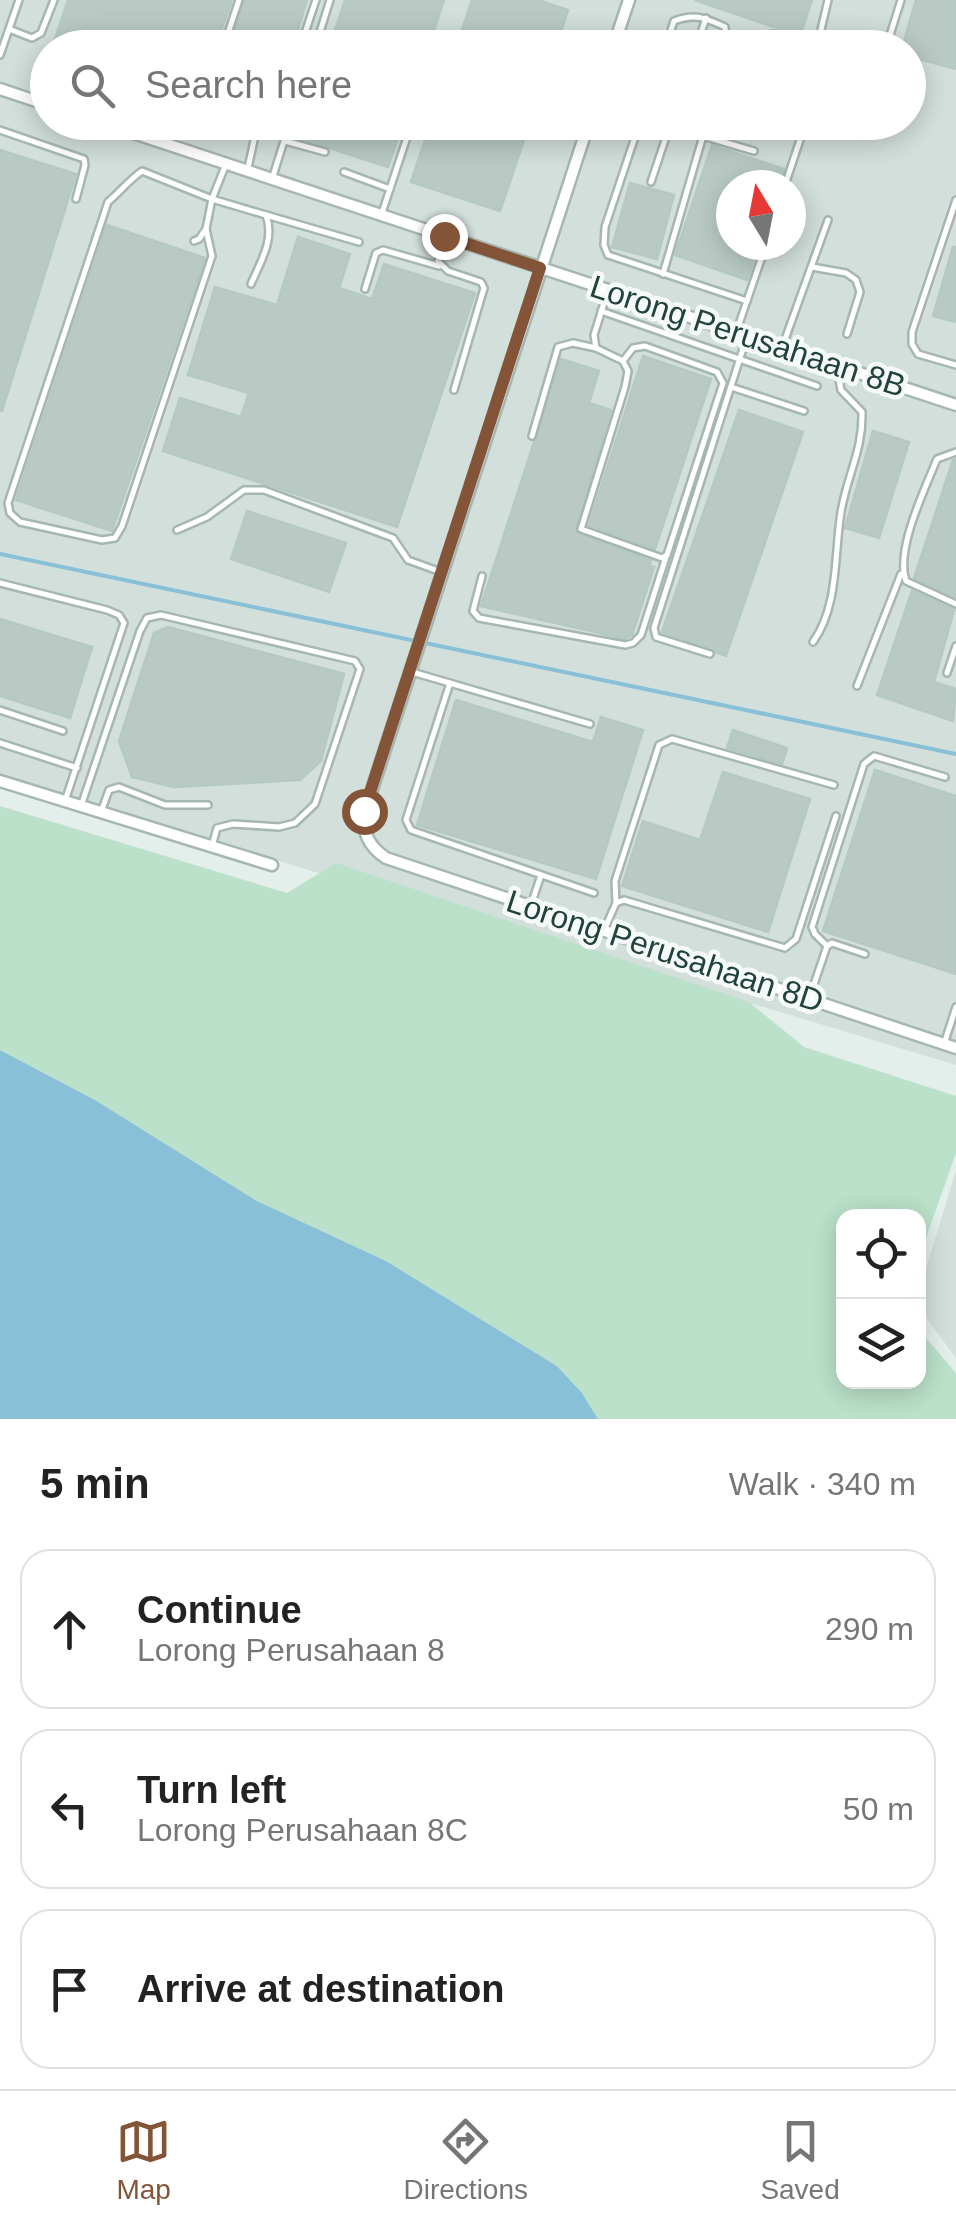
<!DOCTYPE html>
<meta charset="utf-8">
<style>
:root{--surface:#fff;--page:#f2f2f2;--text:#222;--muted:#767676;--line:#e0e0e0;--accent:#845438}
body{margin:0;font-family:Arial,sans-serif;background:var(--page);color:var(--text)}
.controls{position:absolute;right:30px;bottom:30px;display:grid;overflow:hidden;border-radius:20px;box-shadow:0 5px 25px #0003}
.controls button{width:90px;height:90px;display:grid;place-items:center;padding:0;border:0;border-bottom:2px solid var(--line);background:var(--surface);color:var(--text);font:50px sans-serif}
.compass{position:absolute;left:716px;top:170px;width:90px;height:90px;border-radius:50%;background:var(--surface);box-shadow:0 5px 25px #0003;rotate:350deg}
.stop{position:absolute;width:30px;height:30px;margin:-22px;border:8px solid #845438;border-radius:50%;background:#fff}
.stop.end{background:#845438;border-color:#fff;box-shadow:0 2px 10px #0008}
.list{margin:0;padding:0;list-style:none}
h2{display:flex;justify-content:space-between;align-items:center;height:130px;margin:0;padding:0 40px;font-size:42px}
h2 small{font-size:32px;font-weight:400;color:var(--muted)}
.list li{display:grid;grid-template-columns:65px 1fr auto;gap:30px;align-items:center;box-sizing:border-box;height:160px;margin:0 20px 20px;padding:0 20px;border:2px solid var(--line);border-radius:30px}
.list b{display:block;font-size:38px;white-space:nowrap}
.list p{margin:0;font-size:32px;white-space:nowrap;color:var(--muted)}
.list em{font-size:32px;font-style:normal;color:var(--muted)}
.icon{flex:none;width:55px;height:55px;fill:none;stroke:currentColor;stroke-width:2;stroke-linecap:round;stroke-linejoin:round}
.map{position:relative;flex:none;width:956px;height:1419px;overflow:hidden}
.search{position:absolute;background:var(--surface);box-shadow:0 5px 25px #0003;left:30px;right:30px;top:30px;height:110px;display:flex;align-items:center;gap:25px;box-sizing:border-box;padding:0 35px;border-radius:55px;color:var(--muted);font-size:38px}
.sheet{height:670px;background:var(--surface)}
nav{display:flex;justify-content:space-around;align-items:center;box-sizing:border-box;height:140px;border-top:2px solid var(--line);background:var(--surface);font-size:28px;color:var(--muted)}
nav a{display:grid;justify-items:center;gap:5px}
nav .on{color:var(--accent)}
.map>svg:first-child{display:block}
</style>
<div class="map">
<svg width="956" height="1419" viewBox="0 0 956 1419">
<rect width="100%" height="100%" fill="#e4eeeb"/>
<!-- built -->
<g fill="#d2dfda" fill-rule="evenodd">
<path d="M0,0H956V1065L0,777ZM48,48H908V122H48ZM731,185H791V245H731Z"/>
<polygon points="956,1171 956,1358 919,1308 918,1294"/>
</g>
<!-- green -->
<polygon fill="#bbe1ca" points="0,806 287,893 336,863 749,1002 804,1047 956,1096 956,1153 919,1258 918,1216 844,1216 844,1382 918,1382 919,1330 956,1373 956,1419 598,1419 582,1393 557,1366 386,1261 257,1201 95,1100 0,1050"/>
<!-- water -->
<polygon fill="#88c1d7" points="0,1050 95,1100 257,1201 386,1261 557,1366 582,1393 598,1419 0,1419"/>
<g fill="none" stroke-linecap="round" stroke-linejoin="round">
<!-- stream -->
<polyline stroke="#88c1d7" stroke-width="4" points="0,554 956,754"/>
</g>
<!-- building -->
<g fill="#b9cac5" stroke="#b5c9c3" stroke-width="2.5">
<polygon points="68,0 232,0 215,48 52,48"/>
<polygon points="245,0 307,0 292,48 230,45"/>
<polygon points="345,0 444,0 428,48 329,48"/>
<polygon points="472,0 538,0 568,10 556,48 456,48"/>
<polygon points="695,0 812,0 800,36"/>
<polygon points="916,0 956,0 956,69 908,56 908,48 902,48"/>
<polygon points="303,122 403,122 388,167 298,138"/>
<polygon points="431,122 530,122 500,211 411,182"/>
<polygon points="712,145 784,169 779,185 731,185 731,245 759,245 747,280 675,255"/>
<polygon points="0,150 76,174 2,411 0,410"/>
<polygon points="630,183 674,195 657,259 612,247"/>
<polygon points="107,225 205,258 112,531 16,500"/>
<polygon points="298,237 350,254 339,288 372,299 384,264 475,293 397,527 163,451 180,398 241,417 249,393 188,375 215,287 277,305"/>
<polygon points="953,247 956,247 956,322 933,316"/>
<polygon points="643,356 711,379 655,549 589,525"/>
<polygon points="561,359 599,371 589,403 611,410 575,531 651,561 649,566 654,567 632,635 625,639 481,606"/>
<polygon points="739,410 803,432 726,656 662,632"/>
<polygon points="873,431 909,442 879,538 845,528"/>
<polygon points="956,459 956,597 914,578 953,460"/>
<polygon points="247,511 346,543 329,592 231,559"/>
<polygon points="912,591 954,610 934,682 956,689 953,721 877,695"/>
<polygon points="0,619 92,647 70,718 0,696"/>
<polygon points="168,627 344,674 321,761 300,780 174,787 132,777 119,741 154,633"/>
<polygon points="456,700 593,742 601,717 643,730 596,879 417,825"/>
<polygon points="733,730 787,748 782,764 727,748"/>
<polygon points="875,770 956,796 956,974 823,931"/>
<polygon points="723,772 810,799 768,932 622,886 643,821 700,840"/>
</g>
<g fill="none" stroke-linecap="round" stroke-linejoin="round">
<!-- lane casing -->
<g stroke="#a6b7b3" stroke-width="10">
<g id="lane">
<polyline points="828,0 820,34 826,41 846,48"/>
<polyline points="9,29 32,38 41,33 54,0"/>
<polyline points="223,48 239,0"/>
<polyline points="300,48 316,0"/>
<polyline points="315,48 330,0"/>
<path d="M665,48L674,21C695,13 706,18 725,27L727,48"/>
<polyline points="696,48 706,18"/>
<polyline points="765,48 769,35 773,34 819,48"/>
<polyline points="886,48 901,0"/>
<polyline points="0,55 19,0"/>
<polyline points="908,70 914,72"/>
<polyline points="640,122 605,227 604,245 608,255 747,301"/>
<polyline points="0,130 84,159 85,165 76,199"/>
<polyline points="703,136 754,151"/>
<polyline points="285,141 325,152"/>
<polyline points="248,168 258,122"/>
<polyline points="344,172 390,189"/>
<polyline points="273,176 290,122"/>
<polyline points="651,182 671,122"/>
<polyline points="785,185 806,122"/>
<polyline points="956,200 912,332 912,344 918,354 956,365"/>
<polyline points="382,213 412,122"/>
<polyline points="266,215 359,242"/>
<path d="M206,229L212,256L122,526L115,538L102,540L20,522L10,513L8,503L108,202C120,192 129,180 142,171L212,199L266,215C275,239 261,261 251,284"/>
<polyline points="444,236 438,261 448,271 481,282 484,288 454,390"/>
<polyline points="194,241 199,239 206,229 212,199 226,164"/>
<polyline points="812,267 846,273 856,280 860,292 847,334"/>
<polyline points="663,274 707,122"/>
<polyline points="365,289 376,253 383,250 439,266"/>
<polyline points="608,290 594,335 596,348 623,361"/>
<polyline points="601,311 817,386"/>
<polyline points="737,330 766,245"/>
<polyline points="783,345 828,220"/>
<polygon points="645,346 717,372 723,383 667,555 662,558 581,529 625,387 628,371 623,361 633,348"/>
<polyline points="731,387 804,411"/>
<polyline points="532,436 558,347 573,343 596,348"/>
<path d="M956,452L937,459C925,489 895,550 906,581L956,604"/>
<polyline points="177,530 207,517 244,490 264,490 393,538 408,560 441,572"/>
<polyline points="482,576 473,611 479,618 625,645 633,643 641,635 666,557"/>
<polyline points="0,583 107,610 119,615 124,623 65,801"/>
<path d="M813,642C839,606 834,554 841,512C847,475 863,451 862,412L841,390L837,369"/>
<polyline points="710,654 656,637 654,628 747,336"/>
<polyline points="412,672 590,724"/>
<polyline points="947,673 956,646"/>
<polyline points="450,683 406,820 411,830 594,893"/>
<polyline points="857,686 901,574"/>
<polyline points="0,710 63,731"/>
<polyline points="0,743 77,768"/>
<polyline points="81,806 140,631 147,618 161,615 355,661 360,669 315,804 295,823 279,827 233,824 217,828 212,846"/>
<polyline points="101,812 109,790 119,787 165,805 208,805"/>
<polyline points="616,903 615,881 659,745 672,739 834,785"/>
<polyline points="531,905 541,875"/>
<polyline points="605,928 616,903 624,900 785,948 796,939 836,816"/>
<polyline points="827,946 815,934 812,927 864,764 874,756 945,777"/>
<polyline points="809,999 827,946 832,943 865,954"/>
<polyline points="944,1044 956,1007"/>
</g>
</g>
<!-- street casing -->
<g stroke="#a6b7b3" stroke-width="15">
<g id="street">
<polyline points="613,48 629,0"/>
<polyline points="0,89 48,105"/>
<polyline points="100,122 956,405"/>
<path d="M589,122L365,811C362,832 368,846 386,858L956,1048"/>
<polyline points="0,781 272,865"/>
</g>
</g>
<!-- lane -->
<use href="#lane" stroke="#fff" stroke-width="5"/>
<!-- street -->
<use href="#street" stroke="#fff" stroke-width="10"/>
</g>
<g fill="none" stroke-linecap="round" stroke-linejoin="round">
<!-- route -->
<polyline stroke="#845438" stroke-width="12" points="364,811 540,268 444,236"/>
</g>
<g text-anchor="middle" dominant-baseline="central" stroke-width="9" stroke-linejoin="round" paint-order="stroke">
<!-- street labels -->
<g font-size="32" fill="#21423d" stroke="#f5faf8">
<text transform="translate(748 336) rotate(18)">Lorong Perusahaan 8B</text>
<text transform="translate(665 951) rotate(18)">Lorong Perusahaan 8D</text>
</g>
</g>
</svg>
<div class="controls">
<button><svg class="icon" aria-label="locate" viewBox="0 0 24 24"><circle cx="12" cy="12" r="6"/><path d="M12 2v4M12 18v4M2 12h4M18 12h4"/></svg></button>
<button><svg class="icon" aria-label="layers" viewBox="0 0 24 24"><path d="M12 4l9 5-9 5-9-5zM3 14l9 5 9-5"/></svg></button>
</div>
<svg class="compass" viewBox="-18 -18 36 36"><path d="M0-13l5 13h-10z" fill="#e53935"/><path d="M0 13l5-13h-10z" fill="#767676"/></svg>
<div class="stop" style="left:364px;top:811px"></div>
<div class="stop end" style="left:444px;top:236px"></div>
<div class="search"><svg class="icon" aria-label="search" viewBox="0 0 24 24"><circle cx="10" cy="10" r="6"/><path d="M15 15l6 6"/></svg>Search here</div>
</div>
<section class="sheet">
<h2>5 min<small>Walk · 340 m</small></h2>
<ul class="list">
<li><svg class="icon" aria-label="ahead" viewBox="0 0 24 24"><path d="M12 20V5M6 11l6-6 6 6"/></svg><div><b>Continue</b><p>Lorong Perusahaan 8</p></div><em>290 m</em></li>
<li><svg class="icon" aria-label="left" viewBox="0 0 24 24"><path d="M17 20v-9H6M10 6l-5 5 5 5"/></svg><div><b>Turn left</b><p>Lorong Perusahaan 8C</p></div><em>50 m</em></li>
<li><svg class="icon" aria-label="arrive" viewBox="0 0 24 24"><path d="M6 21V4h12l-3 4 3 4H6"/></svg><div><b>Arrive at destination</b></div></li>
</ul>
</section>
<nav>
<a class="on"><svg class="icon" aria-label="map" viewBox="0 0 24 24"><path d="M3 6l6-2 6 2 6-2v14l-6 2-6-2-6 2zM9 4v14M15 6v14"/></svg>Map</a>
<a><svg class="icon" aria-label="directions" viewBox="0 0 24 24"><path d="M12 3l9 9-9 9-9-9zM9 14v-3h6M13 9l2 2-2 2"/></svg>Directions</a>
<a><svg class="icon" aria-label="saved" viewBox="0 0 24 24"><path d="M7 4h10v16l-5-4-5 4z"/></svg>Saved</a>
</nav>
